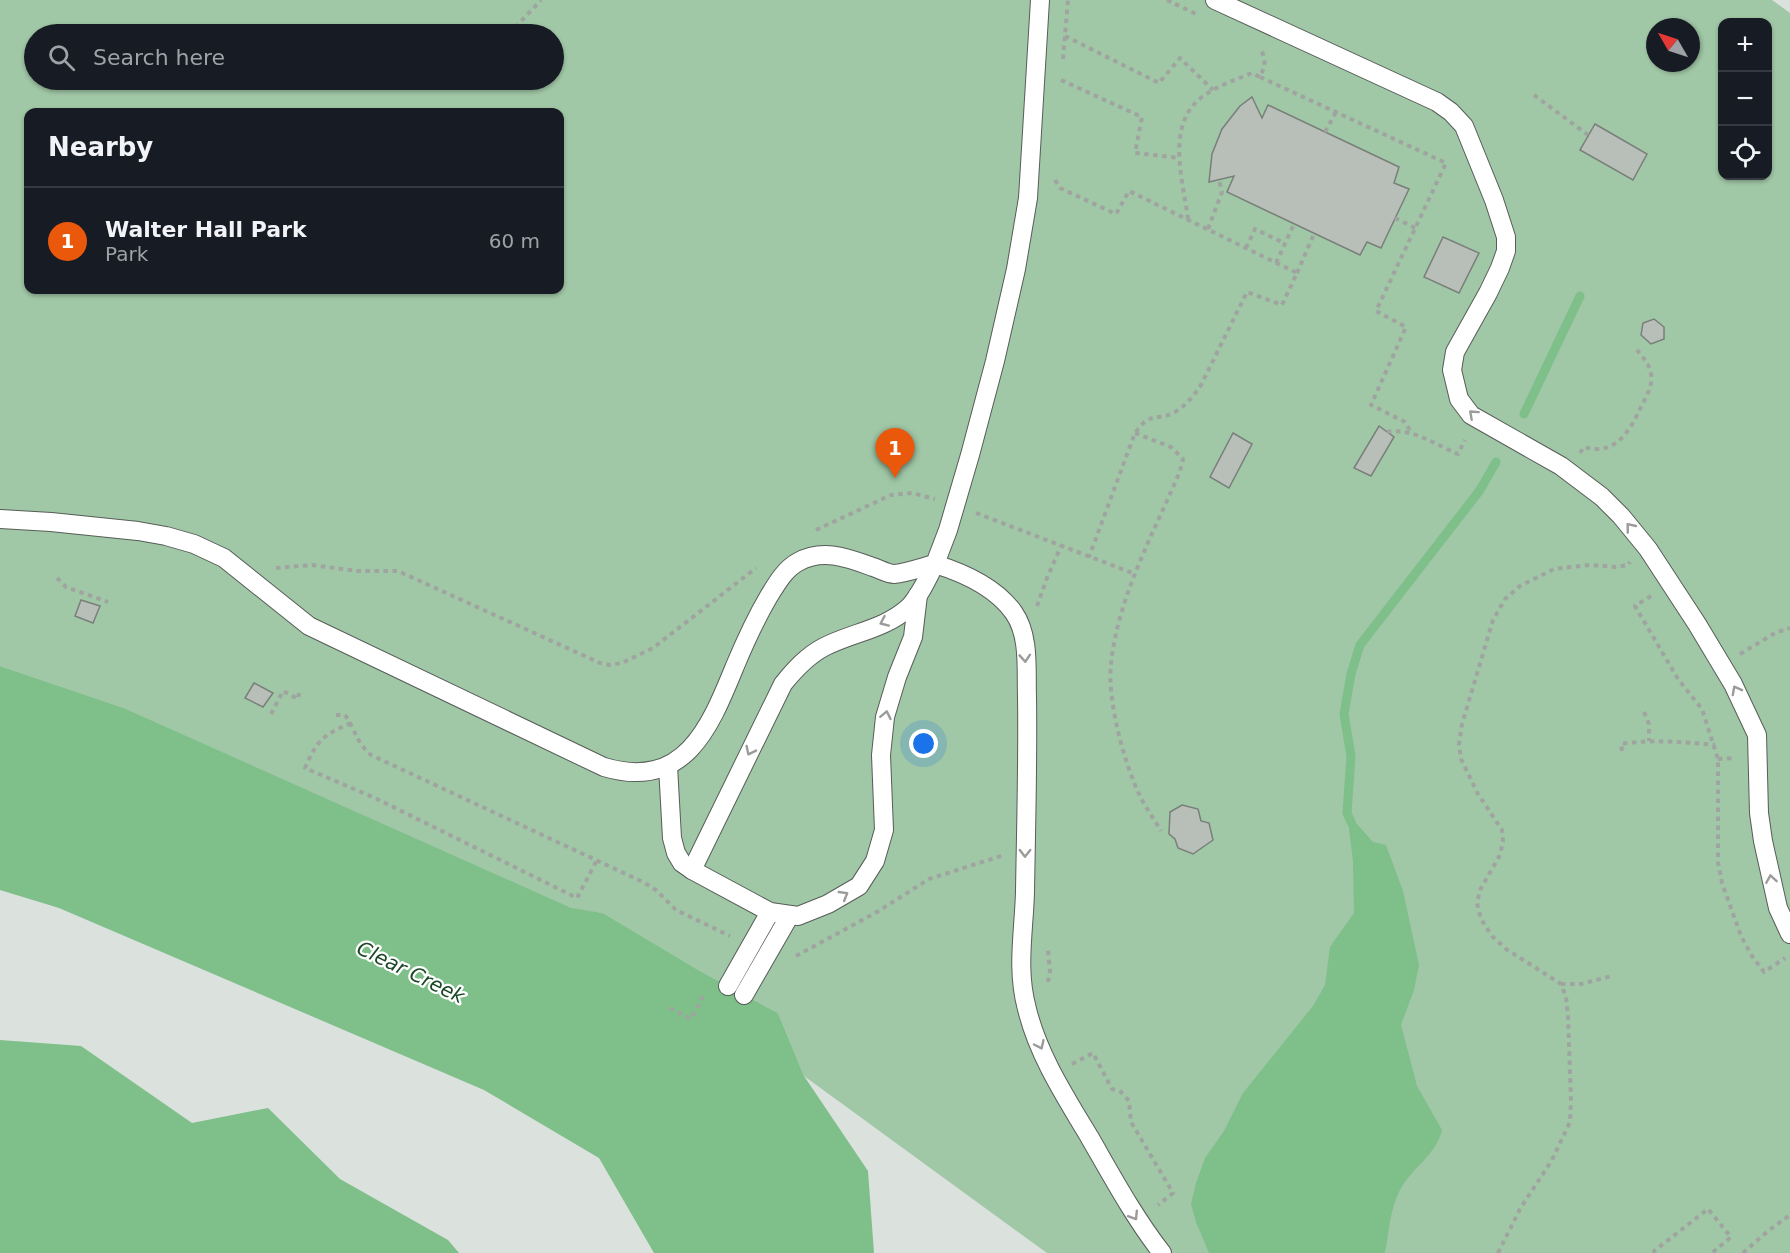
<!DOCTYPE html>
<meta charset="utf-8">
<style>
:root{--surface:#171b24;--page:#20242c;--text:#f1f3f6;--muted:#9ea1a6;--line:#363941;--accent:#ea580c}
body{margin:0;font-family:"DejaVu Sans",sans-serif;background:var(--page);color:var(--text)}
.controls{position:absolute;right:18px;top:18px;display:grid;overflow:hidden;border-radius:12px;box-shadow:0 2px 4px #0004}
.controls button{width:54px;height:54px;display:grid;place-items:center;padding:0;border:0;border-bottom:2px solid var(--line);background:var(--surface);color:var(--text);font:30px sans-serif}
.compass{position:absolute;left:1646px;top:18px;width:54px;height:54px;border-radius:50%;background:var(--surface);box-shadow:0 2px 4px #0004;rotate:309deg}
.you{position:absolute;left:924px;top:744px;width:21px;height:21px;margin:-15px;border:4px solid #fff;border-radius:50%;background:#1a73e8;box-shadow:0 0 0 9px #1a73e833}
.badge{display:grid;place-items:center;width:39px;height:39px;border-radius:50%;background:var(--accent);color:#fff;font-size:20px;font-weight:700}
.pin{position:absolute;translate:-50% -50px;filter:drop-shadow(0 2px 3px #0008)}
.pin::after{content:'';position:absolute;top:32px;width:21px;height:18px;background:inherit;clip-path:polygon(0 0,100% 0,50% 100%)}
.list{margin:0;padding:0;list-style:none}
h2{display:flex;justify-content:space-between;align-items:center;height:78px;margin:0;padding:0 24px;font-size:26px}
h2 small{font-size:20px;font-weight:400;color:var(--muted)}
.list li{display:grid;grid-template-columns:39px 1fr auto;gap:18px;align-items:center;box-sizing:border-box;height:108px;padding:0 24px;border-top:2px solid var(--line)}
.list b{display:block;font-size:22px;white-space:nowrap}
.list p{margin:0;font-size:20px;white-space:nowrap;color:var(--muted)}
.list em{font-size:20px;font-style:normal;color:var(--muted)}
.icon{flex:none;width:33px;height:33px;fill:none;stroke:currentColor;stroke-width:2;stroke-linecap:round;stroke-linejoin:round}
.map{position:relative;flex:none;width:1790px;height:1253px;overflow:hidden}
.search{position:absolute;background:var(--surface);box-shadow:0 2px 4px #0004;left:24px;top:24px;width:540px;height:66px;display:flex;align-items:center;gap:15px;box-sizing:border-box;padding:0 21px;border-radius:33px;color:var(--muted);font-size:22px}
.panel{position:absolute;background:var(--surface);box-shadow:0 2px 4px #0004;left:24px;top:108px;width:540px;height:186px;border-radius:12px}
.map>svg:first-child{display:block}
</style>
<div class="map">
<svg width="1790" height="1253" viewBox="0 0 1790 1253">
<rect width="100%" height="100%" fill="#dbe1dc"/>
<!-- green -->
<path fill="#a0c7a6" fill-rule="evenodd" d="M0,0H1772L1790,13V1253H1047L804,1076L778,1013L700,971L603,913L571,909L124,708L0,666ZM1722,22H1768V176H1722ZM1655,27H1691V63H1655ZM34,34H554V80H34ZM28,112H560V290H28Z"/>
<!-- water -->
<g fill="#7ebf8a">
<polygon points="0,666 124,708 571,908 603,913 700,971 778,1013 804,1076 868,1171 874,1253 654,1253 599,1158 484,1090 59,908 0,890"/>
<path d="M1347,813L1373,842L1386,845L1403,891L1419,965L1414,990L1401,1025L1417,1086L1442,1130C1436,1155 1414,1166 1401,1188C1390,1207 1389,1232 1385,1253H1209L1196,1222L1191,1204L1196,1183L1205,1158L1224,1131L1243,1093L1313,1006L1325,985L1330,947L1354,913L1353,861Z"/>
<polygon points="0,1040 81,1046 192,1123 268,1108 340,1179 448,1240 459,1253 0,1253"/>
</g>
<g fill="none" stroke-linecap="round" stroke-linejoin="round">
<!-- stream -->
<g stroke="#7ebf8a" stroke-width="9">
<polyline points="1524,414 1580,296"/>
<polyline points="1351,822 1347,813 1351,756 1344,714 1351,674 1360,645 1480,490 1496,462"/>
</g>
</g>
<!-- building -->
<g fill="#b8bfb9" stroke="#797f7a" stroke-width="1.5">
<polygon points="1252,97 1262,118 1268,105 1399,167 1394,183 1409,189 1381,248 1367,242 1360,255 1227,192 1234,176 1209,182 1212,154 1222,129 1240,106"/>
<polygon points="1595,124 1647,154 1633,180 1580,150"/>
<polygon points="1443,237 1479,253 1459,293 1424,277"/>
<polygon points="1654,319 1664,327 1664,339 1651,344 1641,335 1643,323"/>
<polygon points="1379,426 1394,437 1371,476 1354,468"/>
<polygon points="1233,433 1252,444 1229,488 1210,477"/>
<polygon points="81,600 100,606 93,623 75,616"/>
<polygon points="254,683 273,693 263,707 245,698"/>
<polygon points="1182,805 1198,809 1201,821 1209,823 1213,840 1193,854 1178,848 1175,839 1169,834 1170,812"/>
</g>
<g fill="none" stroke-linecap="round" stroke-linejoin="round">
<!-- service casing -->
<g stroke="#575d58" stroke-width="20">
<g id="service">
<polyline points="1215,0 1437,102 1451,112 1464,126 1494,200 1506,237 1506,251 1500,268 1488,293 1455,352 1452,370 1459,399 1471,415 1561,466 1602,497 1621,516 1648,549 1697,624 1733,684 1757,735 1759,813 1763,841 1778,908 1790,934"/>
<path d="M0,519L51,522L138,531L166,536L194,544L224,558L309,626L604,767C685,791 710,727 735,666C745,642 756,618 769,596C777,583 785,569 798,562C823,548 848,558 873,567C879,569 888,574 894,574C906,573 923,567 935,564L948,530L970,455L995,361L1016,269L1028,198L1040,0"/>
<polyline points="668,766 672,838 676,853 682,863 692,870 770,912 798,916 828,904 859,886 875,861 884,830 881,755 885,717 897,677 913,637 918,595"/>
<path d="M692,870L783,684C795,669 807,656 824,647C851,633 885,629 908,608C920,596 927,579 935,564C964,573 996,587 1014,613C1030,636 1026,670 1027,697C1028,762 1026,827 1025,892C1024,931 1016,969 1027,1009C1038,1055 1066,1098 1090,1138C1113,1178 1134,1217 1162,1253"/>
<polyline points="728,986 770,912"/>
<polyline points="744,995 790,915"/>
</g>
</g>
<!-- path -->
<g stroke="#a0a4a0" stroke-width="4" stroke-dasharray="4.5 4.5" stroke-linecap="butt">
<polyline points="1167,0 1196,14"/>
<polyline points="509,34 541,0"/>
<polyline points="1065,36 1159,83 1180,58 1213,90"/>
<polyline points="1063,59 1068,0"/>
<polyline points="1260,77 1446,163 1376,311 1406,327 1371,405 1405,422 1411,432"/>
<polyline points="1061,80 1142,117 1135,153 1179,158"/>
<polyline points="1534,95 1588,135"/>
<polyline points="1325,132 1336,112"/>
<path d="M1055,180L1060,188L1116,214L1129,191L1297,273L1282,305L1247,292L1201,385C1194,395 1187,405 1175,412C1157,422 1151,410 1135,433L1089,557"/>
<polyline points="1395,218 1415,228"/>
<path d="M1188,219C1183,180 1165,125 1202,97C1217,86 1235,80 1252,73L1260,77C1265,66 1267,59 1260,49"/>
<polyline points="1208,229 1222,192 1219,180"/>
<polyline points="1246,248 1255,229 1284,243"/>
<polyline points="1276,263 1294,224"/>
<polyline points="1297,273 1314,234"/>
<path d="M1387,432C1411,427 1436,445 1458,454L1465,440"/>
<path d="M1135,433L1171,447L1183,459L1180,471C1154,533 1118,596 1111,664C1107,700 1124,763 1140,796C1146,808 1154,819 1161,831"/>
<path d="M1580,453L1584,447C1616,457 1631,429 1642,405C1647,395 1653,385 1651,374C1649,363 1643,358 1637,350"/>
<polyline points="976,513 1135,574"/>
<polyline points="816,530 891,495 912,493 935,499"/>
<polyline points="276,568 312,565 357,571 398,571 600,663 610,665 622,663 653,648 756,568"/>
<polyline points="57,578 66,587 108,602"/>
<polyline points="1651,596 1635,606 1678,679 1702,709 1718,759 1718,862 1722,883 1741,936 1752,956 1764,972 1785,958"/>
<polyline points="1037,606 1047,578 1061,546"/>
<polyline points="1740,654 1775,633 1790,628"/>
<polyline points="1644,712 1649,724 1649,741"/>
<polyline points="271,714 283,691 298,699 299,693"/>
<path d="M336,715H345C356,731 356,742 371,755L643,882L656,890L676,910L730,936"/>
<path d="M351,723C322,736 318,739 305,768L375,798L577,898L597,860"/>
<path d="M1622,751L1621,744C1653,739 1683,742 1715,745"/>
<polyline points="1718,759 1735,758"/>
<polyline points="796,956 877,912 929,879 1004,855"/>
<polyline points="1048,982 1050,971 1048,950"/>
<polyline points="1561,984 1581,984 1612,976"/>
<polyline points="670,1008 691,1019 705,992"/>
<polyline points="1072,1064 1093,1053 1112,1089 1121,1092 1129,1101 1131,1122 1173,1193 1158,1205"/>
<polyline points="1498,1253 1520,1209 1552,1160 1570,1122 1571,1101 1568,1016 1566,997 1561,984 1506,949 1492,936 1481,919 1477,903 1480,890 1500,855 1503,841 1502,830 1478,794 1461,759 1459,744 1462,724 1493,620 1505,599 1520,586 1554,569 1589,565 1616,567 1628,565 1630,562"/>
<polyline points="1655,1253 1654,1251 1708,1209 1731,1237 1712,1253"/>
<polyline points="1743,1253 1768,1231 1790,1215"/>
</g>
<!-- service -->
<use href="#service" stroke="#fff" stroke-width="18"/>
</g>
<!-- one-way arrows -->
<defs><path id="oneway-chevron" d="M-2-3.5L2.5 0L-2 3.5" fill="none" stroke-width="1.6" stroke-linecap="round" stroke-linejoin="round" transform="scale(1.5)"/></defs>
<g stroke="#9a9b9a">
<use href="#oneway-chevron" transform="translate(1473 414) rotate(-138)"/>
<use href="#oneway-chevron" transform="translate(1630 527) rotate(-129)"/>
<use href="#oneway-chevron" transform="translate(884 622) rotate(156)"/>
<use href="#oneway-chevron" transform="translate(1025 658) rotate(86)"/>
<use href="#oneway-chevron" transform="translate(1736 690) rotate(-118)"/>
<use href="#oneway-chevron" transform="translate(886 715) rotate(-78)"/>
<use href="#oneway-chevron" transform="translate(750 751) rotate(116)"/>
<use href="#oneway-chevron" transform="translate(1025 853) rotate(91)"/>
<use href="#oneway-chevron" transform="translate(1771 879) rotate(-99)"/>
<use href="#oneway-chevron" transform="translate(844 895) rotate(-31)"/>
<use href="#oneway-chevron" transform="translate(1040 1045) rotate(65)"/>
<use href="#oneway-chevron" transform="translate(1134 1216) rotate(58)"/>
</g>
<g text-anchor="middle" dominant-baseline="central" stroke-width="4.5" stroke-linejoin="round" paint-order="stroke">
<!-- water labels -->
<g font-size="20" font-style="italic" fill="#1a4825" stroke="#fff">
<text transform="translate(411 972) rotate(26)">Clear Creek</text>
</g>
</g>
</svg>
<div class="controls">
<button>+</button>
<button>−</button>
<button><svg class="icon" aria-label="locate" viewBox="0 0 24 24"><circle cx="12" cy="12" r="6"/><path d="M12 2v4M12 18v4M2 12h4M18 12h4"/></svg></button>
</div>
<svg class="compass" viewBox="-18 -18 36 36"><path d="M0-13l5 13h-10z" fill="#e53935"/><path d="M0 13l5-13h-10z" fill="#9ea1a6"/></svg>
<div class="you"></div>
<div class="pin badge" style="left:895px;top:478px">1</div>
<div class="search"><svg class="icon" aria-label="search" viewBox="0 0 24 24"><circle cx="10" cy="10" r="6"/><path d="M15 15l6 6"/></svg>Search here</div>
<section class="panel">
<h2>Nearby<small></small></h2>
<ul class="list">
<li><span class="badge">1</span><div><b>Walter Hall Park</b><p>Park</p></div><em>60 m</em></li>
</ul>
</section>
</div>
